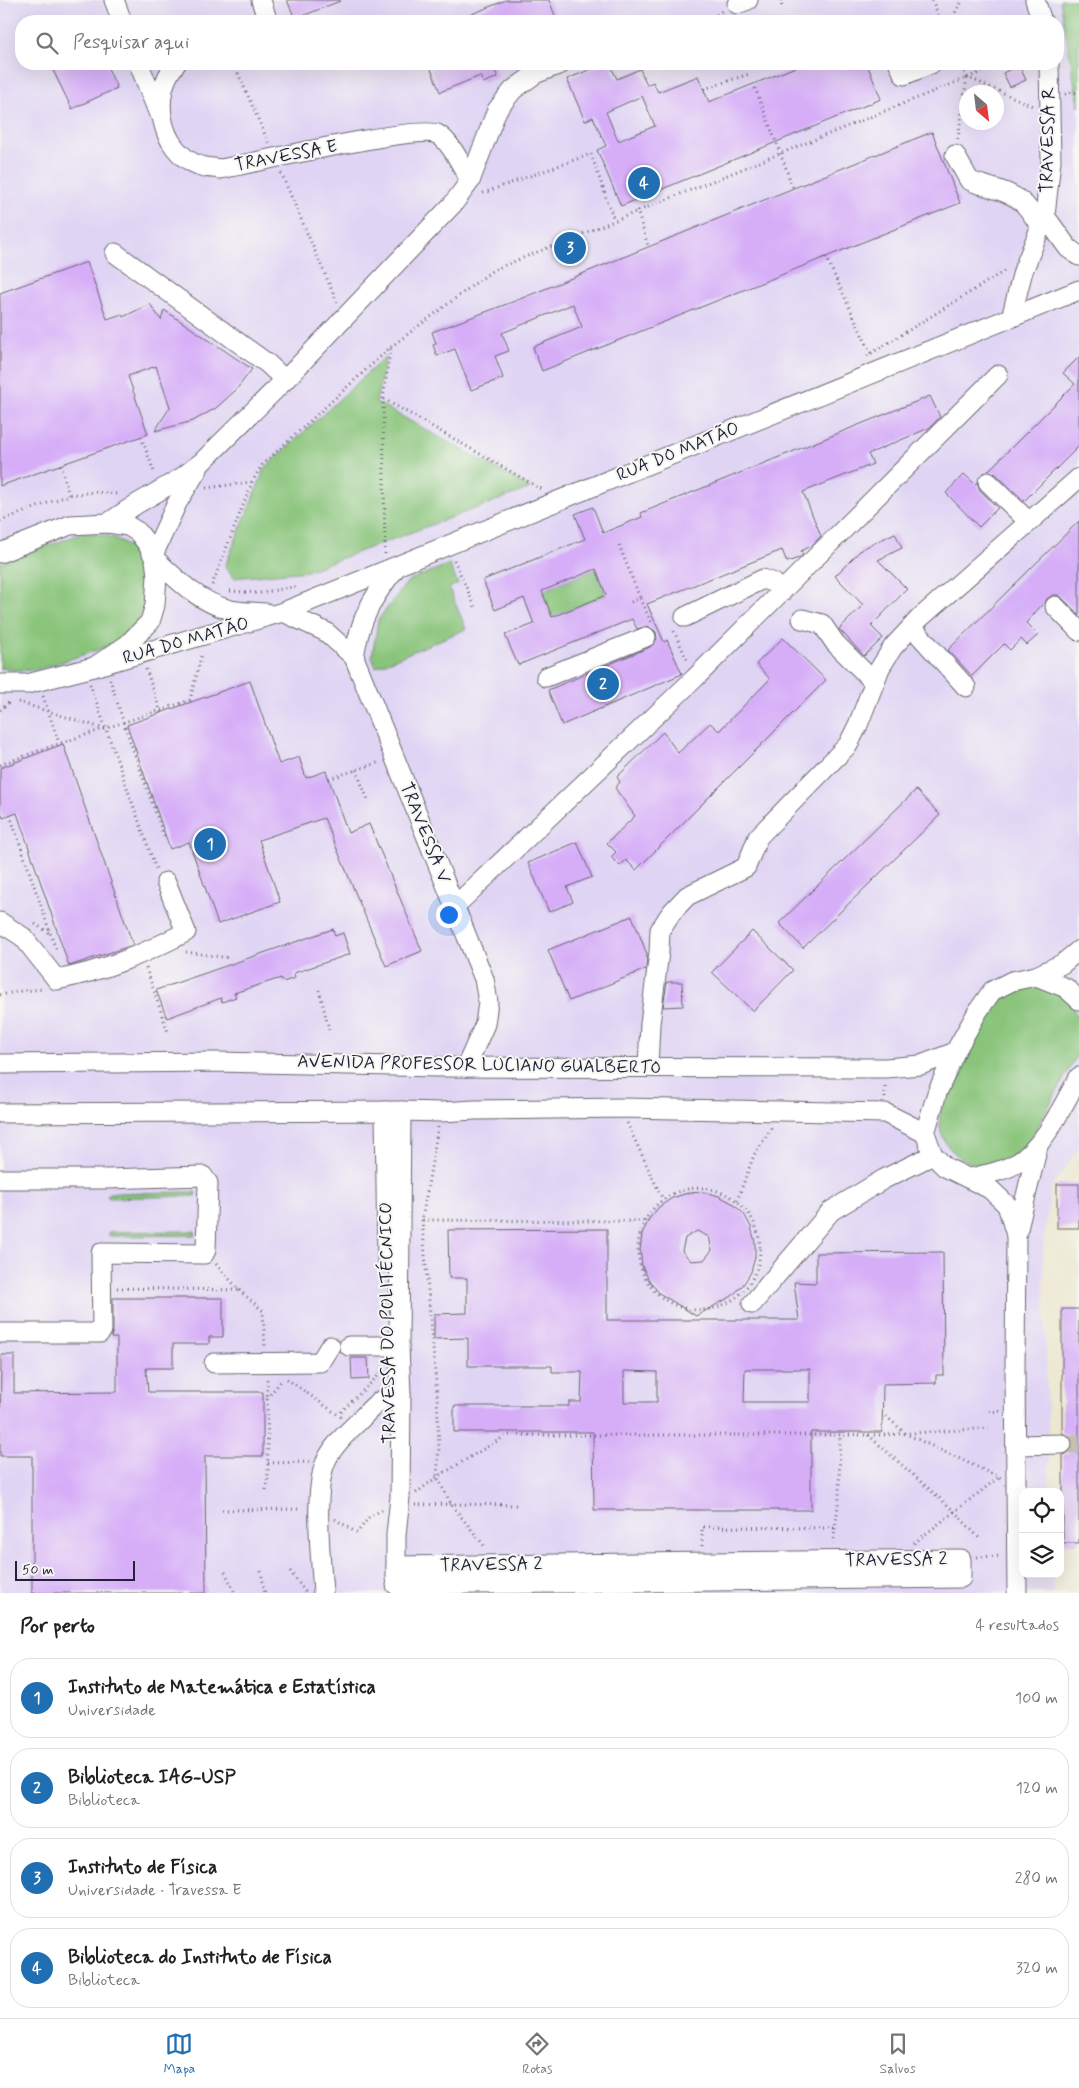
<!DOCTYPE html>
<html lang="pt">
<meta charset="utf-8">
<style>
:root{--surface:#fff;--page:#f2f2f2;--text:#202124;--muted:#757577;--line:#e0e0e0;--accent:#1f6fb2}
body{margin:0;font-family:Mynerve,sans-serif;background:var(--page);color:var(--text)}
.controls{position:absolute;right:15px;bottom:15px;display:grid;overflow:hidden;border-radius:10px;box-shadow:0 5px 20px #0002}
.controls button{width:45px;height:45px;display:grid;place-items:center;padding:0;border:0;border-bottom:1px solid var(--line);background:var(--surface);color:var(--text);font:25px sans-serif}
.compass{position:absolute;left:959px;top:85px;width:45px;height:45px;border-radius:50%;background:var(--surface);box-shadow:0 5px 20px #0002;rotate:152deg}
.scale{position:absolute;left:15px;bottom:12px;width:120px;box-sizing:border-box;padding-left:5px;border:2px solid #22223b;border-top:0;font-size:14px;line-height:18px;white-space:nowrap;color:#22223b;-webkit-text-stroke:4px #f6f6f2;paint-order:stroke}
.you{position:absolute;left:448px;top:914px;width:18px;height:18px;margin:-12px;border:4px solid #fff;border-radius:50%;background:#1a73e8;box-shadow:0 0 0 8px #1a73e833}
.badge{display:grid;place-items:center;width:32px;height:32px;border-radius:50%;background:var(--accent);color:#fff;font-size:16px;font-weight:700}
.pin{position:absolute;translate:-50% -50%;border:2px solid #fff;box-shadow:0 1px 5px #0006}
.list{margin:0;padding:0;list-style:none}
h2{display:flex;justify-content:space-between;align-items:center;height:65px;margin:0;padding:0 20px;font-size:21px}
h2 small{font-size:16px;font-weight:400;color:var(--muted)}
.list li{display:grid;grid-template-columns:32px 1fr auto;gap:15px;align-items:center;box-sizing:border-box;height:80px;margin:0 10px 10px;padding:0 10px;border:1px solid var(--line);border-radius:20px}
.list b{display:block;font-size:19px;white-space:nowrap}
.list p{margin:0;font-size:16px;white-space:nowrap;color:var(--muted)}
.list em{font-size:16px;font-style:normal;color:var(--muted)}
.icon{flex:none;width:28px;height:28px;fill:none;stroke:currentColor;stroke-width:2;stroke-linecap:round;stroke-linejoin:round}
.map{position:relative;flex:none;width:1079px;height:1593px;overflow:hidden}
.search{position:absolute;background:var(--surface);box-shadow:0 5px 20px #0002;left:15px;right:15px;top:15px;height:55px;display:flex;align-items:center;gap:12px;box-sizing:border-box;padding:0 18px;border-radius:20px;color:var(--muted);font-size:19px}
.sheet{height:425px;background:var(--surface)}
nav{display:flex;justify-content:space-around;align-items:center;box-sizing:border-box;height:70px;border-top:1px solid var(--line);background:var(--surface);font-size:14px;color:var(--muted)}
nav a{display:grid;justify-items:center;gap:2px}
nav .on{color:var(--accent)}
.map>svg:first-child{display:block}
</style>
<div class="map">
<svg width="1079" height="1593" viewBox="0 0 1079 1593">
<rect width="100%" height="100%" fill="#f6f6f2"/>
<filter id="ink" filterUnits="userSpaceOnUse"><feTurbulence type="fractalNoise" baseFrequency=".02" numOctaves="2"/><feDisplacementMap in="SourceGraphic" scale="10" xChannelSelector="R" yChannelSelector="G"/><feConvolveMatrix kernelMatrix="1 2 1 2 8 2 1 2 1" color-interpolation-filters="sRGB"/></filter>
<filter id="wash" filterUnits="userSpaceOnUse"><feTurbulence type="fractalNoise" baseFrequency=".0096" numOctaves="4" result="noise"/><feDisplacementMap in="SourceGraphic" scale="20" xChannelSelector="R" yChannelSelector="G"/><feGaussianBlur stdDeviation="1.12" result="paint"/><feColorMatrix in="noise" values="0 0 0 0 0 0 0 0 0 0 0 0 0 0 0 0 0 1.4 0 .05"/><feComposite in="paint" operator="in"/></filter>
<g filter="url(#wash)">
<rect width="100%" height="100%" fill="#ede7cf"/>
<!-- built -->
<path fill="#e0d4f4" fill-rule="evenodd" d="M0,0H1079V1149L1051,1187L1043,1248L1050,1492H1023V1574H1052L1053,1593H0ZM21,21H1058V64H21ZM966,92H996V122H966Z"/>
<!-- green -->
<g fill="#89c47a" stroke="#56735a">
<polygon points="1060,0 1079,0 1079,107 1076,92"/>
<polygon points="386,356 376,402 531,488 307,571 234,578 225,566 265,468"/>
<path d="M83,533C94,534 107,534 117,539C152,555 154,603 131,630C129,634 124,638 120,640C112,646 45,668 34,670C23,671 10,670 0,668V563Z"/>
<polygon points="449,564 458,584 449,588 466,629 376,667 372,657 378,620 408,581"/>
<polygon points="596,569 606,595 552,617 542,591"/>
<path d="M1039,985L1062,995L1072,1006L1079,1021V1051L1031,1139C1021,1152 1000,1167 982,1165C958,1163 936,1141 940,1116C946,1079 979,1034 999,1001C1012,991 1022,987 1039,985Z"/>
<polygon points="195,1192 196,1194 195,1196 109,1198 107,1195 109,1193"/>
<polygon points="195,1231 196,1235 110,1236 108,1234 109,1232"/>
</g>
<g id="blocks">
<!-- building -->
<g fill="#d6aef8" fill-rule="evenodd">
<polygon points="287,0 340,0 340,1 295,19"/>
<polygon points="506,0 549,0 557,21 455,21"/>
<polygon points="50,64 106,64 117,88 72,109"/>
<polygon points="429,64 507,64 494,69 498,77 483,83 480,76 440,92"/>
<path d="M604,64H610L617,79L640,69L647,85L653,82L658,92L698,76L709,102L803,64H867L881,99L621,206L597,150L606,146L593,117L585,121L567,79ZM642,96L655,126L618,141L606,112Z"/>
<polygon points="1019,65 1026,80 1010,87 1003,73"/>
<polygon points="932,132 960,203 542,371 533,347 582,327 573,304 502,333 509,351 495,356 503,378 471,390 455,349 437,356 433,345 436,343 432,332 515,301"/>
<polygon points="87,262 107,319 122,314 123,317 150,304 161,320 164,310 252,369 236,390 216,408 193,421 155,431 170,407 156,366 128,376 148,434 0,486 0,293"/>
<polygon points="1079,357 1079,446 1024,501 996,474 988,471 1075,384 1063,373"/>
<path d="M930,396L940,417L929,428L868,454L873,464L803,492L821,536L811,546L801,551L803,554L799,558L787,562L782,550L647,604L664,642L667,640L682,674L562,725L548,690L650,647L657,639L656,632L648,626L637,629L632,619L518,665L505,635L534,624L524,598L495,610L483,580L585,539L575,514L593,507L603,533L642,517L641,513ZM596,569L606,595L552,617L542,591Z"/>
<polygon points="964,474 975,484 977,482 980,490 998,508 979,527 946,493"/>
<polygon points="1079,521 1079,615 1059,595 1053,595 1048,598 1026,623 1038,635 1027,645 1021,639 1010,650 1004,644 972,676 948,650"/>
<polygon points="895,533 902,548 878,560 907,589 871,626 883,638 864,656 839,629 863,605 835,576 862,549"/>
<polygon points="783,638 826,680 636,870 626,860 620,866 611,857 616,852 607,843 635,816 615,788 620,782 617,777 663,732 678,753 710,723 719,731 770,679 756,664"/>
<polygon points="250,681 279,764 299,757 306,778 326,771 348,833 369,824 422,951 386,966 324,818 259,840 280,902 218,924 189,842 170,849 127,725"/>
<polygon points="63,744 133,945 69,966 17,813 3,818 0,808 0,768"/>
<polygon points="916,790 940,815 803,948 779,923"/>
<polygon points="577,842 592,877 567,887 573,902 549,912 528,863"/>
<polygon points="632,916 647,954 646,969 569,1001 548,950"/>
<polygon points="333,929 335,936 343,933 350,954 294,973 295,978 283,982 281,978 234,993 236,997 222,1002 221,998 167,1018 156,990"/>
<polygon points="752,931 793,970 753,1011 712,972"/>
<polygon points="667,982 682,982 683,1006 663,1007"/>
<rect x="1057" y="1184" width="22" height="44"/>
<path d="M704,1192L719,1196L732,1203L744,1214L751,1227L755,1242V1257L751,1272L743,1285L732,1296L696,1316L659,1293L649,1280L642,1266L640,1250L642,1234L649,1219L659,1207L672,1198L688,1193ZM697,1231L709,1237L712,1250L704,1260L691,1261L682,1251L685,1238Z"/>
<path d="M607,1229V1320H799L794,1282L816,1283V1253L943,1252L944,1375H936V1383L883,1384L882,1432H811V1510H594L593,1432H454V1406H569V1402H581L582,1372H552V1366H468V1338L434,1339V1314L467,1313V1278H449L448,1230ZM745,1369H810V1402H744ZM624,1371L657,1372V1402H624Z"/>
<polygon points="113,1298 223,1298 223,1337 209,1337 209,1344 173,1344 173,1368 146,1368 148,1392 263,1392 263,1456 205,1456 206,1593 32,1593 32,1456 0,1456 1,1355 14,1355 14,1393 117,1392 117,1338 111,1338 113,1330"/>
<polygon points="1062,1309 1079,1309 1079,1543 1063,1543 1063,1455 1068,1453 1073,1444 1071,1438 1062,1433"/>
<polygon points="351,1358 368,1358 369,1379 352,1380"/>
</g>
</g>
</g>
<g filter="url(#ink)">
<use href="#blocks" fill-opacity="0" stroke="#69676f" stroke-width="1"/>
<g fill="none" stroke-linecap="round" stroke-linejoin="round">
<!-- minor-tunnel -->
<polyline stroke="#c4c0b1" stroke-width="19" stroke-dasharray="19 9" stroke-linecap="butt" points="1062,1444 1079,1444"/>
<!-- minor casing -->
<g stroke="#69676f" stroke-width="21">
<g id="minor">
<polyline points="114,0 122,21"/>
<polyline points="261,0 266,16 264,21"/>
<polyline points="1035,0 1042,21"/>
<polyline points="737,4 748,0"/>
<polyline points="139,64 158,112"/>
<path d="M176,64C150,93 159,150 198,165C205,168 214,168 221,169C254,163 416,125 437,134C451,141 463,168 470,181"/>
<polyline points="899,64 904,75 931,64"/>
<path d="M955,155L969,180C976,184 984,185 992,188C1018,195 1027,203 1040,227"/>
<polyline points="1045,216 1068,248 1079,256"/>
<polyline points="115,253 268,364 285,380"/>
<polyline points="1011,318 1023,271 1045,216 1051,161 1049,64"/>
<polyline points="988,482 1029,522"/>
<polyline points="108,523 135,505 181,478 202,462 285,380 453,204 470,181 497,110 513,90 535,74 561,64"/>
<polyline points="0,553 70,525 108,523 128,526 138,532 148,545 155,559 157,576 155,605 150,622 127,645 94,667 27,684 0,684"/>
<polyline points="153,555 177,503 198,469"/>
<path d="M155,559C177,580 200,603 231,610C243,612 255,612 266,613"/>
<polyline points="1055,606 1079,631"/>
<polyline points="283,612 326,632 354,657 484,979 488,1002 485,1024 466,1067"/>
<polyline points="685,617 763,579 774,583 782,592"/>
<polyline points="802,619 822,624 835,643 874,682"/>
<polyline points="912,627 966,687"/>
<path d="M354,657C360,619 372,597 396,568"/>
<polyline points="94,667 283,612 1079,290"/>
<polyline points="546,677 646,637"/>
<polyline points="454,907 695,678 998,375"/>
<path d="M0,922L23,937L57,980C105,970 142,955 186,932L166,882"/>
<polyline points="1036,976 1062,964 1079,950"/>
<polyline points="0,1064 217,1062 438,1067 886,1068 921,1065 955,1052"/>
<polyline points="648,1067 650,1024 659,952 660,930 671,913 687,896 746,867 758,837 848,745 858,725 880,668 893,647 920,618 1079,478"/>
<polyline points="385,1111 387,1259"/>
<polyline points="0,1113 401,1111 441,1112 475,1110 621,1108 885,1113 925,1133"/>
<path d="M971,1178C988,1174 1004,1171 1019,1162C1047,1143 1062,1106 1079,1077"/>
<polyline points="0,1179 106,1179 203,1176 208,1183 206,1250 204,1254 101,1253 102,1330 100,1333 0,1333"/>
<polyline points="1016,1235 1007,1205 990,1189 945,1167 933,1155 925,1133 937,1093 955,1052 978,1011 992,991 1012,981 1036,976 1066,988 1079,1000"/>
<polyline points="752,1304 831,1211 884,1179 933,1155"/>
<polyline points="349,1346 399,1346"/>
<polyline points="214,1363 320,1362 330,1346"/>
<polyline points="1016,1445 1062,1444"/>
<polyline points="396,1579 396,1535 400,1497 401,1395 399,1346 401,1111"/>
<polyline points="396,1585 961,1578 961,1559 396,1566"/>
<path d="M323,1593C321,1559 312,1485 328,1457C336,1442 349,1431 361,1419C374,1405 381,1396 401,1395"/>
<polyline points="1017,1593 1015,1369 1016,1237 1038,1146"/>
</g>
</g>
<!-- path -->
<g stroke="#69676f" stroke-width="3" stroke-dasharray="1 4" stroke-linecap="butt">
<polyline points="781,0 782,8"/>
<polyline points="932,0 941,21"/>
<polyline points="709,21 723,10"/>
<polyline points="950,21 963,0"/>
<polyline points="234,64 269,144"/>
<polyline points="959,64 967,77 1035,107"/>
<polyline points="755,88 780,152 793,188"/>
<polyline points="704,89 749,74"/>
<polyline points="1065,94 1079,92"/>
<polyline points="958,139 967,77"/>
<polyline points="281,173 337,302"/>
<polyline points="483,193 591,154 614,220"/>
<polyline points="637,210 648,246"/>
<polyline points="826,257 871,354"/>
<polyline points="867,356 1006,270"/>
<polyline points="384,399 543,490"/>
<polyline points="141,437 155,474"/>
<polyline points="60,465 69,495"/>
<polyline points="206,488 251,482"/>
<polyline points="0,521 69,495 95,492 119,494"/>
<polyline points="619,545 640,598"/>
<polyline points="385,554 383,399 391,346"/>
<polyline points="454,560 475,607"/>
<polyline points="212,585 252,482 262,465 392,346 493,270 1001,64"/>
<polyline points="230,591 260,593 298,586"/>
<polyline points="631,602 640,598 651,622"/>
<polyline points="674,631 688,662"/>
<polyline points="146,669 161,713"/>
<polyline points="110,679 124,724 165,839"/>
<polyline points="90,684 156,869"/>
<polyline points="43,696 59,743"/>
<polyline points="18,702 105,729"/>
<polyline points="0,710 11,701"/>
<path d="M0,765C63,741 127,722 190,700L202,653"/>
<polyline points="356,770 368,800"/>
<polyline points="329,779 380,762"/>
<polyline points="10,815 56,950"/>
<polyline points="35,924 51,934"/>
<polyline points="186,952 229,958"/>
<polyline points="146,968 168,1032"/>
<polyline points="319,990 330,1033"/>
<polyline points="0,995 21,991 44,989"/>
<polyline points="885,1098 885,1084"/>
<polyline points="627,1123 663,1200"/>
<polyline points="438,1127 422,1220 645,1221"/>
<circle cx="699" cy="1249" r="61"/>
<polyline points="737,1201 754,1155 772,1127"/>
<polyline points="422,1220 437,1394 439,1448 437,1477 451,1504 486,1548"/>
<polyline points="216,1264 239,1290 263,1311 265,1346"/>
<polyline points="117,1288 238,1290"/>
<polyline points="287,1379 341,1417"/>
<polyline points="267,1398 282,1380"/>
<polyline points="341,1412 383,1371"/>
<polyline points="989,1412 1000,1411"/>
<polyline points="886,1416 906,1434 1001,1478"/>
<polyline points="868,1435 954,1511 979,1538"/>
<polyline points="268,1463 309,1462"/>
<polyline points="266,1490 268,1477 267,1379"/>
<polyline points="416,1493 437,1477 507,1435 884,1435 989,1428"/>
<polyline points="415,1505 451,1504 519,1505"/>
<polyline points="222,1510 302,1509"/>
<polyline points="335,1519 357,1533 369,1517 382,1510"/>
<polyline points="914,1543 998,1478"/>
<polyline points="833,1544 839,1498 840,1435"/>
<polyline points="702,1546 702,1527 835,1528"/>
<polyline points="977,1557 1001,1556"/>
<polyline points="261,1571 265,1593"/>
<polyline points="290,1571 306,1593"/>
<polyline points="225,1572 235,1593"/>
</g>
<!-- minor -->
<use href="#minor" stroke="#fff" stroke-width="19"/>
</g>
</g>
<g text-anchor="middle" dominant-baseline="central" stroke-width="4" stroke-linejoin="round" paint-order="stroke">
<!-- street labels -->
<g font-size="18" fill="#22223b" stroke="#f6f6f2">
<text transform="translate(1048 140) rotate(-89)">TRAVESSA R</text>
<text transform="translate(286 156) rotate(-11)">TRAVESSA E</text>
<text transform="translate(678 452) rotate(-22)">RUA DO MATÃO</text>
<text transform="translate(186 641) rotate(-16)">RUA DO MATÃO</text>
<text transform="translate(425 833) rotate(68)">TRAVESSA V</text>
<text transform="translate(479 1065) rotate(1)">AVENIDA PROFESSOR LUCIANO GUALBERTO</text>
<text transform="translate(388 1323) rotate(-91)">TRAVESSA DO POLITÉCNICO</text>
<text transform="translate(896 1560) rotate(-1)">TRAVESSA 2</text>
<text transform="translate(491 1565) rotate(-1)">TRAVESSA 2</text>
</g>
</g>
</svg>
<div class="controls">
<button><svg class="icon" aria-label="locate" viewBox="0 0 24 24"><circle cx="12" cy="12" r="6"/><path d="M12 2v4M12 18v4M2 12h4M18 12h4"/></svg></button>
<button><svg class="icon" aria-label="layers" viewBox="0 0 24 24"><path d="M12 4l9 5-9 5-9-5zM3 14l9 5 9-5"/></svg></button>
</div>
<svg class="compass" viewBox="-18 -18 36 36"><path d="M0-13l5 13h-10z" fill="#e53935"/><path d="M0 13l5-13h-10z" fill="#757577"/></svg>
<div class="scale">50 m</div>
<div class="you"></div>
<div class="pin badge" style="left:210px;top:844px">1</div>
<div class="pin badge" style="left:603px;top:684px">2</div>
<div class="pin badge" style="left:570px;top:248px">3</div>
<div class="pin badge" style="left:644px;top:183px">4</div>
<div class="search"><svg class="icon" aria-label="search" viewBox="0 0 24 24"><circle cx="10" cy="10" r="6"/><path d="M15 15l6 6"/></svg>Pesquisar aqui</div>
</div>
<section class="sheet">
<h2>Por perto<small>4 resultados</small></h2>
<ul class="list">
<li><span class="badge">1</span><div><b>Instituto de Matemática e Estatística</b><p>Universidade</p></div><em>100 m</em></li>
<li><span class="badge">2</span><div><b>Biblioteca IAG-USP</b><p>Biblioteca</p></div><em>120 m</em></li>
<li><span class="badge">3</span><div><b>Instituto de Física</b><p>Universidade · Travessa E</p></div><em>280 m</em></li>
<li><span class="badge">4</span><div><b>Biblioteca do Instituto de Física</b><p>Biblioteca</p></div><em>320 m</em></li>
</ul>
</section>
<nav>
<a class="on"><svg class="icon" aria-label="map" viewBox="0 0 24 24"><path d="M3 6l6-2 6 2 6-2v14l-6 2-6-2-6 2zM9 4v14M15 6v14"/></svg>Mapa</a>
<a><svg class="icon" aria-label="directions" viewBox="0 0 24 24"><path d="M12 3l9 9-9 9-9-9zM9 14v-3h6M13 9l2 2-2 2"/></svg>Rotas</a>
<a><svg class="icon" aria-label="saved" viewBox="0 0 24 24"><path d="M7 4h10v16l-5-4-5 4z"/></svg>Salvos</a>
</nav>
